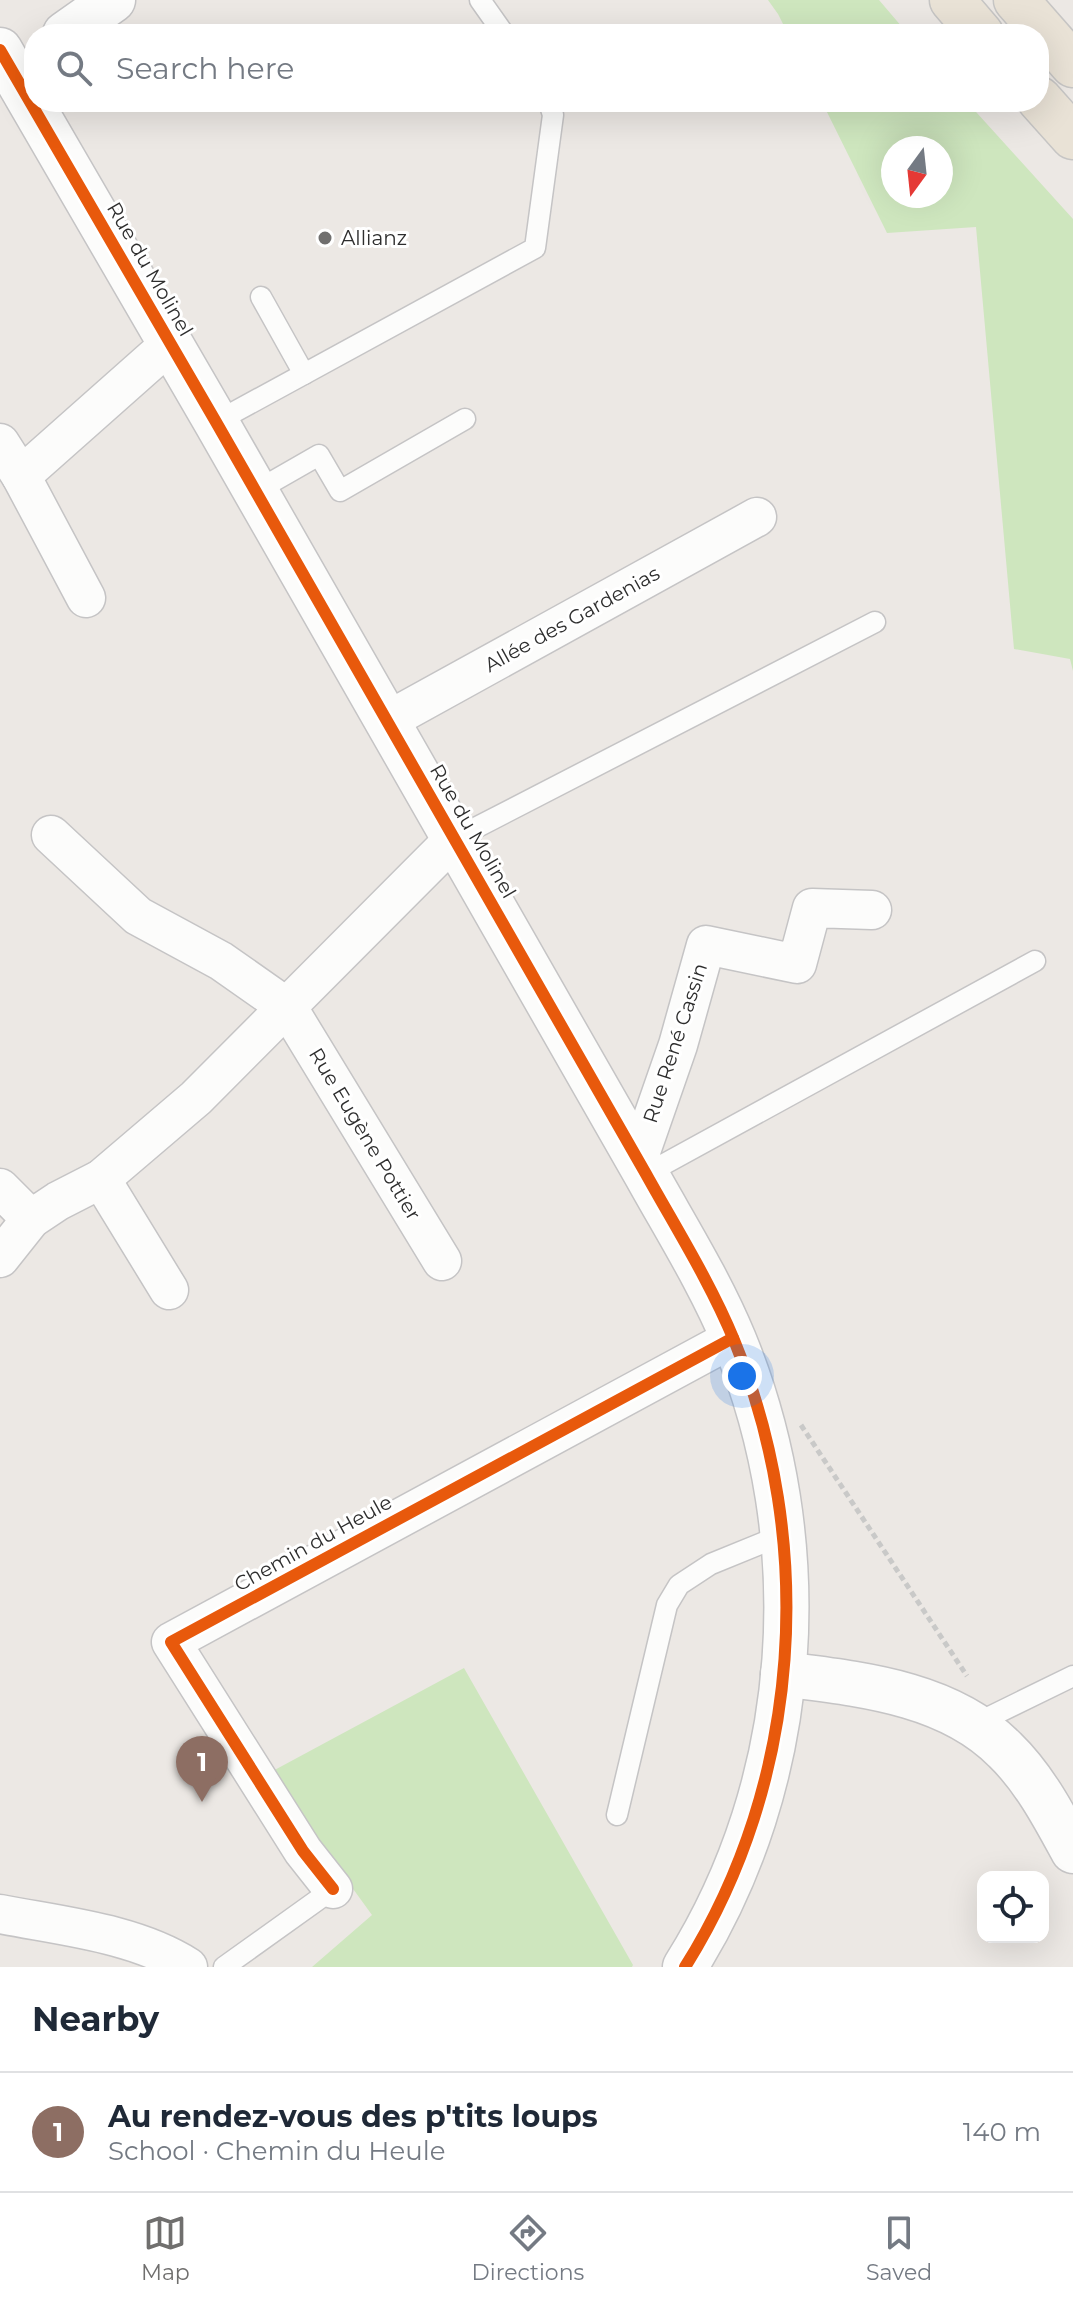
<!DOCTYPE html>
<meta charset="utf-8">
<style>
:root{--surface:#fff;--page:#f2f2f3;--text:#1f2937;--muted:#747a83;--line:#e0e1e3;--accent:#706f6e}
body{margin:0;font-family:Montserrat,sans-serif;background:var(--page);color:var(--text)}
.controls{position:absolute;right:24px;bottom:24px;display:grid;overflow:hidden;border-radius:16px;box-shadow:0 8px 32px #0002}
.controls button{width:72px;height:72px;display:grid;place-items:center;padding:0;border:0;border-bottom:2px solid var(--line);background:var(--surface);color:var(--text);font:40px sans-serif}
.compass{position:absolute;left:881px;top:136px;width:72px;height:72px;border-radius:50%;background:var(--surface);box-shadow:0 8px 32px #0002;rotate:195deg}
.you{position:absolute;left:742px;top:1376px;width:28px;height:28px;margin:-20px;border:6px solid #fff;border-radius:50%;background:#1a73e8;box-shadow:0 0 0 12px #1a73e833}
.badge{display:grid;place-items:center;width:52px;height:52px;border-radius:50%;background:var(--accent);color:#fff;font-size:26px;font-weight:700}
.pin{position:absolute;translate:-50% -66px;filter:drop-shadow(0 2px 4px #0008)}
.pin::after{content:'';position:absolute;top:42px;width:28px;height:24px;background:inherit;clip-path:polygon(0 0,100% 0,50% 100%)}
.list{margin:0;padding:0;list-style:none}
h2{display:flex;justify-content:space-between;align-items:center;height:104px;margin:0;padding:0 32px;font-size:34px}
h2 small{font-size:26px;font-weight:400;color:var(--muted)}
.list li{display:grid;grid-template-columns:52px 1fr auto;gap:24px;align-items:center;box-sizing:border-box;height:120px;padding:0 32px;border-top:2px solid var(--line)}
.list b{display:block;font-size:30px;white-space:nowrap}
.list p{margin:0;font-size:26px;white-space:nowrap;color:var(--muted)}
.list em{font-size:26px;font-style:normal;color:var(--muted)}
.icon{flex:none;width:44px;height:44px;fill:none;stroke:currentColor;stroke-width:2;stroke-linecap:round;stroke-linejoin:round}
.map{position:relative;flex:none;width:1073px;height:1967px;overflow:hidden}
.search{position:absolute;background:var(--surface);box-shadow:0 8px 32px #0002;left:24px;right:24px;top:24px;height:88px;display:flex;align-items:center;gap:20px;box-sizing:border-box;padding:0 28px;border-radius:32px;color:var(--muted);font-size:30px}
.sheet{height:224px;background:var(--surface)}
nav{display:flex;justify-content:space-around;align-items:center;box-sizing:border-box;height:112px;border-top:2px solid var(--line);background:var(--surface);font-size:22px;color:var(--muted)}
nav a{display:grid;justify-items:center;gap:4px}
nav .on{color:var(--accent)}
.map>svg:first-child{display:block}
</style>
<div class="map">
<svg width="1073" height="1967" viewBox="0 0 1073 1967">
<rect width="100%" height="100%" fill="#ece8e4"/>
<!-- green -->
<g fill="#cee6be" fill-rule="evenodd">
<polygon points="768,0 879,0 908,34 788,34 778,14"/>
<path d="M822,102H967L1073,219V671L1070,659L1014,649L976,227L887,233ZM941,148V196H893V148Z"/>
<polygon points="464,1668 633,1965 632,1967 312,1967 372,1915 269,1773"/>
</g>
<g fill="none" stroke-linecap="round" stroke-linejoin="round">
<!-- service casing -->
<g stroke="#c5c4c5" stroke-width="23">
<g id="service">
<polyline points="480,0 504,34"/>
<polyline points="261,297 304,374"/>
<polyline points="216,422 535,248 553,115 549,102"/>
<polyline points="256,491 319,455 340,491 465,419"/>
<polyline points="454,839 875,622"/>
<polyline points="646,1174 1035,961"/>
<polyline points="973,1725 1073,1676"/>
<polyline points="617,1815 667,1605 679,1585 711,1564 782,1535"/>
<polyline points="224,1967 333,1889"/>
</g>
</g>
<!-- minor casing -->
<g stroke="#c5c4c5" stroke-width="41">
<g id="minor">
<polyline points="0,443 21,476 171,343"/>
<polyline points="21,476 86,598"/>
<polyline points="387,721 757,517"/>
<polyline points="51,835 138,916 221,961 288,1008 442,1261"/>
<polyline points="638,1160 678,1045 706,945 797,964 812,908 872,910"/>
<polyline points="101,1179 169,1290"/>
<polyline points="0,1188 31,1219"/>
<polyline points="0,1258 31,1219 58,1201 101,1179 196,1098 454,839"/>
<polyline points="333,1889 303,1851 171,1642 733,1338"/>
<path d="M0,1914C61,1926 135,1933 188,1967"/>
</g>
</g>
<!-- tertiary casing -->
<g stroke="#c5c4c5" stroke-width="47">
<g id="tertiary">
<polyline points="65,34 113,0"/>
<path d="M783,1674C859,1684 948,1692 1005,1750C1034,1778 1054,1816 1073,1851"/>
</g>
</g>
<!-- secondary casing -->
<g stroke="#c5c4c5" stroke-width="47">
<path id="secondary" d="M0,50L216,422L646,1174C676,1228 710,1282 734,1340C817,1542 802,1781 685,1967"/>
</g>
<!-- trunk casing -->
<g stroke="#c6c5c4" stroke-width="47">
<g id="trunk">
<polyline points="952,0 981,34"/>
<polyline points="1016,0 1073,65"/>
<polyline points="1039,99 1073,137"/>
</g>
</g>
<!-- path -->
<polyline stroke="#c9c9c8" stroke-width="5" stroke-dasharray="6 4" stroke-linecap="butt" points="801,1425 967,1676"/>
<!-- service -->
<use href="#service" stroke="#fcfcfb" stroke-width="20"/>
<!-- minor -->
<use href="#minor" stroke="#fcfcfb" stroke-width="38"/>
<!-- tertiary -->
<use href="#tertiary" stroke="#fcfcfb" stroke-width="44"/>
<!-- secondary -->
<use href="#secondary" stroke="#fcfcfb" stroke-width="44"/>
<!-- trunk -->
<use href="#trunk" stroke="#e9e2d6" stroke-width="44"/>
<!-- cycleway casing -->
<g stroke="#fff" stroke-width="17">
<g id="cycleway">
<path d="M0,50L216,422L646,1174C676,1228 710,1282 734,1340C817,1542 802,1781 685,1967"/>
<polyline points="333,1889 303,1851 171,1642 733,1338"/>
</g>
</g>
<!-- cycleway -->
<use href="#cycleway" stroke="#e8590c" stroke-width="12"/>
</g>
<!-- markers -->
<circle fill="#706f6e" stroke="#fff" stroke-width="3" cx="325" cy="238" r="8"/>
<g text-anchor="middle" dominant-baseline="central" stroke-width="6" stroke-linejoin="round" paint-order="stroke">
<!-- poi labels -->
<g font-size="20" fill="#2e2e2e" stroke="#fff" text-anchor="start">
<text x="341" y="238">Allianz</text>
</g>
<!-- street labels -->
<g font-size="20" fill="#2e2e2e" stroke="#fff">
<text transform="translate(150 269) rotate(60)">Rue du Molinel</text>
<text transform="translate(572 619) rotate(-29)">Allée des Gardenias</text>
<text transform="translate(473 831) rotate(60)">Rue du Molinel</text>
<text transform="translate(675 1043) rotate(-72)">Rue René Cassin</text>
<text transform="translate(365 1134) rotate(59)">Rue Eugène Pottier</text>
<text transform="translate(313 1543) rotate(-29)">Chemin du Heule</text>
</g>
</g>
</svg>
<div class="controls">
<button><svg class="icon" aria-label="locate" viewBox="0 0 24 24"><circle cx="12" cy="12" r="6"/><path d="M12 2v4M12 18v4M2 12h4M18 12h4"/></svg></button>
</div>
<svg class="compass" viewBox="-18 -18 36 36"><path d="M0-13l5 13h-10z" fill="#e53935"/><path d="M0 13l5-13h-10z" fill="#747a83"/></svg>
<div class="you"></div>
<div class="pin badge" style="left:202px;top:1802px;background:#8d6e63">1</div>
<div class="search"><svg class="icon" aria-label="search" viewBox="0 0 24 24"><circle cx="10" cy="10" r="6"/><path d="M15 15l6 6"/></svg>Search here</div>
</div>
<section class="sheet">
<h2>Nearby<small></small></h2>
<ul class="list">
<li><span class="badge" style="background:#8d6e63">1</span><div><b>Au rendez-vous des p'tits loups</b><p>School · Chemin du Heule</p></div><em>140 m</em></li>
</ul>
</section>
<nav>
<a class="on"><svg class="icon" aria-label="map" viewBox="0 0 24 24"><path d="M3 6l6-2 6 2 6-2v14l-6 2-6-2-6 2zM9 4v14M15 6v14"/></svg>Map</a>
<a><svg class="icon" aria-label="directions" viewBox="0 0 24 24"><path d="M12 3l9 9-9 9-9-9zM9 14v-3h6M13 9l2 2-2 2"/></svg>Directions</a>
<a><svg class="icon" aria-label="saved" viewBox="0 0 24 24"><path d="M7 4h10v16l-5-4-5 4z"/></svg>Saved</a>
</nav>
